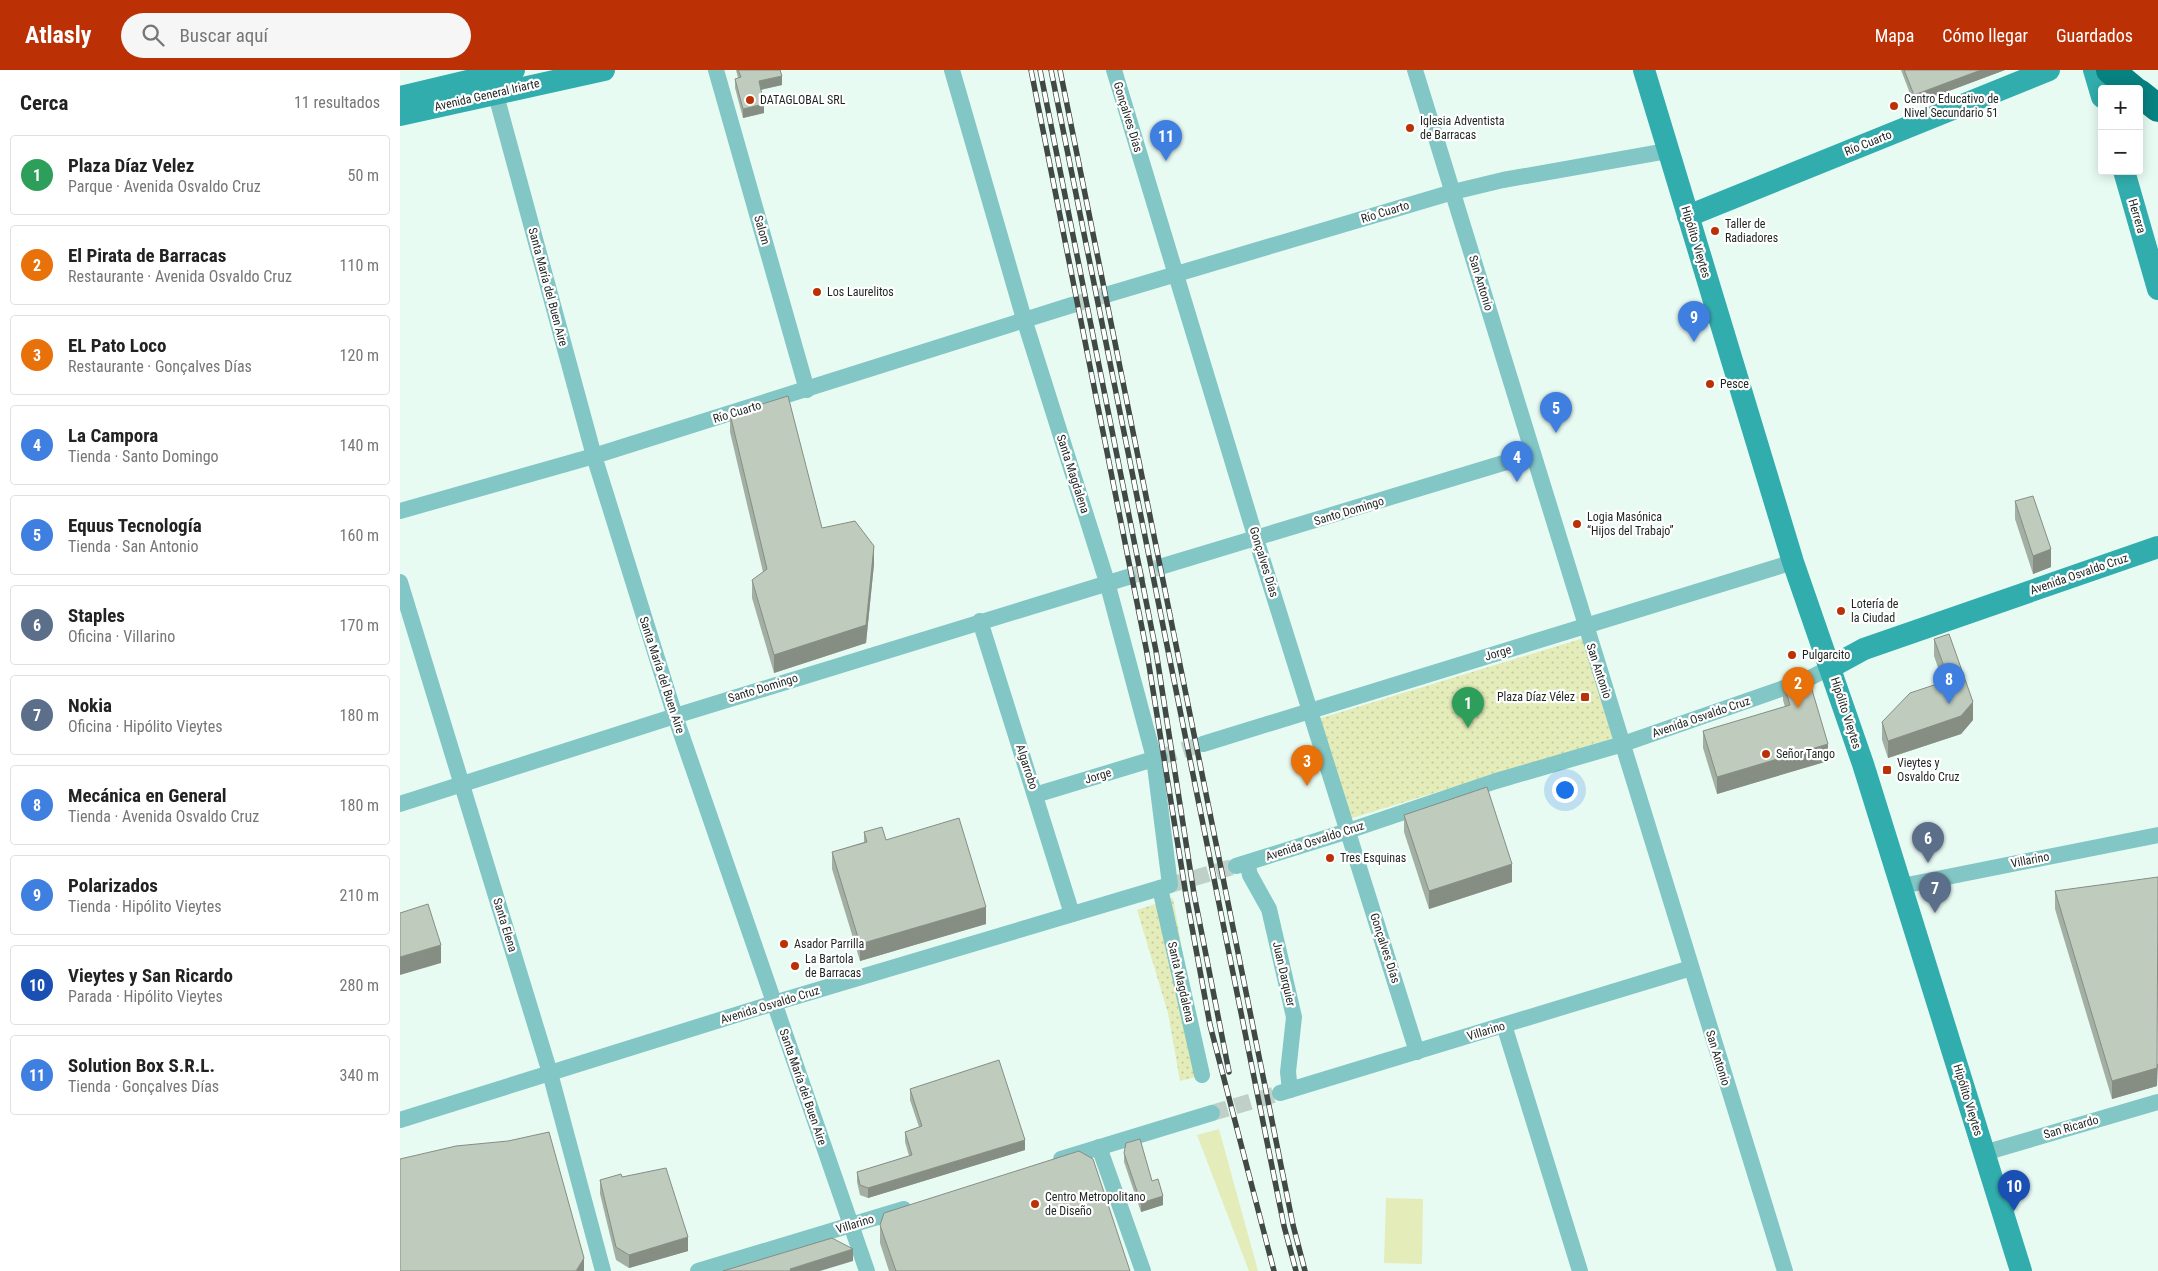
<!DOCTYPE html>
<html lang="es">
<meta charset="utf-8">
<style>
:root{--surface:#fff;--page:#f6f6f6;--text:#222;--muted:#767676;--line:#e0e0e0;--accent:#bb3105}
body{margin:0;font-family:"Roboto Condensed",sans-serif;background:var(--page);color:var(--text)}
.controls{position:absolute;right:15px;top:15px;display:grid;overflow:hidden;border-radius:5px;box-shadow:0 2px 12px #0003}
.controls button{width:45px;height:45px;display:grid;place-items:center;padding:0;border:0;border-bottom:1px solid var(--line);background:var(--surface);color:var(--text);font:25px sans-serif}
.you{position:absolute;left:1164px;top:719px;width:18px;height:18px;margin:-12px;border:4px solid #fff;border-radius:50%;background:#1a73e8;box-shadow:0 0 0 8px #1a73e833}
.badge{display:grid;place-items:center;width:32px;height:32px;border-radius:50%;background:var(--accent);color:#fff;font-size:16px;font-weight:700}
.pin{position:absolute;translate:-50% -41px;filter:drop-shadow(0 1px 2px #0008)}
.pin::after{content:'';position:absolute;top:26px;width:18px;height:15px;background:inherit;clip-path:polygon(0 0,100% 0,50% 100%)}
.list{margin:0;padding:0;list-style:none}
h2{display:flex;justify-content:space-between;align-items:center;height:65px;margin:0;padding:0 20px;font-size:21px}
h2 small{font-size:16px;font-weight:400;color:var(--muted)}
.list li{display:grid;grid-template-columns:32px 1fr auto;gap:15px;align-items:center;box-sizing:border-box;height:80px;margin:0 10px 10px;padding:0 10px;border:1px solid var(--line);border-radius:5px}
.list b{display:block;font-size:19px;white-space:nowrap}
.list p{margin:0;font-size:16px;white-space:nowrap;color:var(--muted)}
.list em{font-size:16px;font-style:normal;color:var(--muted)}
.icon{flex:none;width:28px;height:28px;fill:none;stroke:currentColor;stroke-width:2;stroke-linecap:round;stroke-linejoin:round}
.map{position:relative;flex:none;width:1758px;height:1201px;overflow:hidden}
header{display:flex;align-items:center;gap:30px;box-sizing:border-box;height:70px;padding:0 25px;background:var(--accent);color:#fff}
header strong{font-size:24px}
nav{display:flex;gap:28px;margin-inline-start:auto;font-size:18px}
.search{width:350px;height:45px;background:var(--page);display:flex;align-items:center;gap:12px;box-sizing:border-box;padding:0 18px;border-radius:28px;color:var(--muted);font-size:19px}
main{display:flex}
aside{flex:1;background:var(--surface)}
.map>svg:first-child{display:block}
</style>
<header>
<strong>Atlasly</strong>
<div class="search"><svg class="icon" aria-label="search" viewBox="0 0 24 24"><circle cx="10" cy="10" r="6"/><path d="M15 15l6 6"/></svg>Buscar aquí</div>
<nav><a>Mapa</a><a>Cómo llegar</a><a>Guardados</a></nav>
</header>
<main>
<aside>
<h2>Cerca<small>11 resultados</small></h2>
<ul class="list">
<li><span class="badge" style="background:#2e9e5b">1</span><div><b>Plaza Díaz Velez</b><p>Parque · Avenida Osvaldo Cruz</p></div><em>50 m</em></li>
<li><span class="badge" style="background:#e8710a">2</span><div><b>El Pirata de Barracas</b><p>Restaurante · Avenida Osvaldo Cruz</p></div><em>110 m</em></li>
<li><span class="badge" style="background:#e8710a">3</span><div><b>EL Pato Loco</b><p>Restaurante · Gonçalves Días</p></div><em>120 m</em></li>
<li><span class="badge" style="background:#3f7fe0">4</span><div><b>La Campora</b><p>Tienda · Santo Domingo</p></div><em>140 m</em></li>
<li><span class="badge" style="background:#3f7fe0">5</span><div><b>Equus Tecnología</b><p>Tienda · San Antonio</p></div><em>160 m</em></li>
<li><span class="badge" style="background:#5c6f8a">6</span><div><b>Staples</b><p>Oficina · Villarino</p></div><em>170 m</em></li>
<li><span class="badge" style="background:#5c6f8a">7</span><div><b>Nokia</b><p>Oficina · Hipólito Vieytes</p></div><em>180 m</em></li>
<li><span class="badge" style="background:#3f7fe0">8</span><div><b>Mecánica en General</b><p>Tienda · Avenida Osvaldo Cruz</p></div><em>180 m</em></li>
<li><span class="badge" style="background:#3f7fe0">9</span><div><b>Polarizados</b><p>Tienda · Hipólito Vieytes</p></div><em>210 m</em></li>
<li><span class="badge" style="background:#1a4fb4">10</span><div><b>Vieytes y San Ricardo</b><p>Parada · Hipólito Vieytes</p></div><em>280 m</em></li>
<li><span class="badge" style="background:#3f7fe0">11</span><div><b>Solution Box S.R.L.</b><p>Tienda · Gonçalves Días</p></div><em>340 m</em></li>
</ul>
</aside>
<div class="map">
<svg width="1758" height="1201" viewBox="0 0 1758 1201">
<defs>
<pattern id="park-dots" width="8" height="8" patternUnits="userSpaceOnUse" patternTransform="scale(1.25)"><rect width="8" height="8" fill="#e4ecba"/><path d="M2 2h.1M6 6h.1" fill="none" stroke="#c3caa0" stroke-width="1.8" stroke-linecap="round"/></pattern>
</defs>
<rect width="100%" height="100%" fill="#e8fbf3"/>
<!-- grass -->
<g fill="#e4ecba">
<polygon points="819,1059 858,1201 849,1201 797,1065"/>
<polygon points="986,1128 1023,1129 1022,1194 984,1193"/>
</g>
<!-- park -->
<g fill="url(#park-dots)">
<polygon points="1187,567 1218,667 949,749 918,649"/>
<polygon points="773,828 804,1005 780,1011 768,943 737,840"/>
</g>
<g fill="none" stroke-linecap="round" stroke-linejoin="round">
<!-- street-tunnel -->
<g stroke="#bfd0c9" stroke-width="16" stroke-dasharray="16 8" stroke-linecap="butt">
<polyline points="672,235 709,224"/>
<polyline points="728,507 763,496"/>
<polyline points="760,687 803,674"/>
<polyline points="770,815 836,796"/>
<polyline points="812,1043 880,1023"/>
</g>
<!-- street -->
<g stroke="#82c6c5" stroke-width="16">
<polyline points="316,0 407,320"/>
<polyline points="714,0 856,469 1017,982"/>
<polyline points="1015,0 1385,1201"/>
<polyline points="93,14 194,386 275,646 467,1201"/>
<polyline points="709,224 1053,122 1103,110 1267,81"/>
<polyline points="0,441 194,386 672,235"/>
<polyline points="763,496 1133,384"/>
<polyline points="0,512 150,1003 203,1201"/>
<polyline points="580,551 672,844"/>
<polyline points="803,674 1393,492"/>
<polyline points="635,725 760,687"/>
<polyline points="0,734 275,646 728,507"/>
<polyline points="847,793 850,805 869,839 894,947 888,1002 890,1020"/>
<polyline points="836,796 948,761 1096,711 1223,674 1404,611 1431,597"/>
<polyline points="1502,816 1758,765"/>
<polyline points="760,818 802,1005"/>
<polyline points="1104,955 1180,1201"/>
<polyline points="880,1023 1291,898"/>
<polyline points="0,1050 374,933 770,815 754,688 707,512 624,249 552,0"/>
<polyline points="699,1077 743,1201"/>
<polyline points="1584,1083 1758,1032"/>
<polyline points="661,1089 812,1043"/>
<polyline points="298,1201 504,1139"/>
</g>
<!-- secondary -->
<g stroke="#32adad" stroke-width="22">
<polyline points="1244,0 1393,492 1463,694 1621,1201"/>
<polyline points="1694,0 1702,27"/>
<polyline points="0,27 114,0"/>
<polyline points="0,45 204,0"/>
<polyline points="1724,101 1758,219"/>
<polyline points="1288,146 1649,0"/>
<polyline points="1431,597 1464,579 1758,477"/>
</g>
<!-- highway -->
<g stroke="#078281" stroke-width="28">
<polyline points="1710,0 1733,19"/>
<polyline points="1739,23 1758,38"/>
</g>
<!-- rail casing -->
<g stroke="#404945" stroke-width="5.5">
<g id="rail">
<polyline points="631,0 747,583 786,825 810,955 874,1201"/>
<polyline points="640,0 756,581 794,824 829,1002"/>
<polyline points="651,0 884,1156 896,1201"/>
<polyline points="660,0 893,1155 905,1201"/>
</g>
</g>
<!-- rail -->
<use href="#rail" stroke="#fff" stroke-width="4" stroke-dasharray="11" stroke-linecap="butt"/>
</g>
<!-- wall -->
<g fill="#a4afa3">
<polygon points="336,0 380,0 382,15 361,20 364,43 343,48 335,18 335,9 338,8"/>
<polygon points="1501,0 1605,0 1514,34"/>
<polygon points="330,344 422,458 474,494 466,573 374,603 352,528 352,510 363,502 330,362"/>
<polygon points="1615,431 1651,497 1633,504 1615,449"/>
<polygon points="1534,569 1573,650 1561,664 1488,688 1482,670 1482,652 1543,612 1534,586"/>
<polygon points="1383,613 1428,691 1317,724 1303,678 1303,661 1385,637 1383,630"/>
<polygon points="1004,745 1112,812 1029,839 1004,762"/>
<polygon points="464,762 486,770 586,854 460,891 432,799 432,782 464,772"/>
<polygon points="1655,821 1757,1016 1712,1029 1655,839"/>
<polygon points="510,1019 625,1080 468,1128 460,1125 457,1112 457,1102 509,1086 505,1072 505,1062 519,1057 510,1030"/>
<polygon points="724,1083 752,1111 763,1135 741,1142 724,1092"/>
<polygon points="222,1107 288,1181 229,1198 216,1190 200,1124 200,1110"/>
<polygon points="480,1155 730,1201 489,1201 480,1173"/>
</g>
<!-- shaded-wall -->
<g fill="#868e84">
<polygon points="1581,0 1605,0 1514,34 1514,25"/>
<polygon points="382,6 382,15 359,20 359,11"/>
<polygon points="364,34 364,43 343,48 343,39"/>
<polygon points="474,476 474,494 466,573 374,603 374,585"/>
<polygon points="1651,479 1651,497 1633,504 1633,486"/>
<polygon points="1573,632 1573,650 1561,664 1488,688 1488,671"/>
<polygon points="1428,674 1428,691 1317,724 1317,707"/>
<polygon points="1112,794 1112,812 1029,839 1029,821"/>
<polygon points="586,837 586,854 460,891 460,874"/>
<polygon points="41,875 41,893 0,905 0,887"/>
<polygon points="1758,994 1757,1016 1712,1029 1712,1011"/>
<polygon points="625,1070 625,1080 468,1128 468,1118"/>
<polygon points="763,1126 763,1135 741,1142 741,1133"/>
<polygon points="288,1167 288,1181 229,1198 229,1185"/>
<polygon points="453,1179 453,1191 420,1201 390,1201 390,1199"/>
<polygon points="184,1188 184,1201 176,1201"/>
</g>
<!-- building -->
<g fill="#bfcbbd" stroke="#868e84">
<polygon points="338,0 380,0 382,6 359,11 364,34 343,39 335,9 341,7"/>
<polygon points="1504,0 1581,0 1514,25"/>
<polygon points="388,326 422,458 455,451 474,476 466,555 374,585 352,510 367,499 330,344"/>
<polygon points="1633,426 1651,479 1633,486 1615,431"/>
<polygon points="1549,564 1573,632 1561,646 1488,671 1482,652 1510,623 1549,610 1534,569"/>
<polygon points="1398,608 1410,613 1428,674 1317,707 1303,661 1390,635 1383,613"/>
<polygon points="1087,717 1112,794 1029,821 1004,745"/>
<polygon points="559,748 586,837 460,874 432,782 467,772 464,762 482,757 486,770"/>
<polygon points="1758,807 1757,998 1712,1011 1655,821"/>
<polygon points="28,834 41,875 0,887 0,843"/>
<polygon points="599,990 625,1070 468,1118 460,1115 457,1102 512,1085 505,1062 522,1056 510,1019"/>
<polygon points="149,1062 184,1188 176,1201 0,1201 0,1089 56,1076 108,1071"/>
<polygon points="740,1069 752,1111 758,1109 763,1126 741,1133 724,1083 726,1073"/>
<polygon points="679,1081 693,1089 730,1201 496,1201 480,1155 484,1143"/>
<polygon points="266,1098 288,1167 229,1185 216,1177 200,1110 221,1104 222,1107"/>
<polygon points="432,1168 453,1179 390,1199 391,1201 323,1201"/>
</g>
<!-- markers -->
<g fill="#bb3105" stroke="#fff" stroke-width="2">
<circle cx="350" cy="30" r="5"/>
<circle cx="1494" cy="36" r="5"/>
<circle cx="1010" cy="58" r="5"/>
<circle cx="1315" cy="161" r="5"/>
<circle cx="417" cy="222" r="5"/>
<circle cx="1310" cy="314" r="5"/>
<circle cx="1177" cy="454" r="5"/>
<circle cx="1441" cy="541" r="5"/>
<circle cx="1392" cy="585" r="5"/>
<rect x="1180" y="622" width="10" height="10" rx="2.5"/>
<circle cx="1366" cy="684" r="5"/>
<rect x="1482" y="695" width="10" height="10" rx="2.5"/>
<circle cx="930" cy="788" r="5"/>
<circle cx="384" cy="874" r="5"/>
<circle cx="395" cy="896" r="5"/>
<circle cx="635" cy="1134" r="5"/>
</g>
<g text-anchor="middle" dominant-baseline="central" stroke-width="4.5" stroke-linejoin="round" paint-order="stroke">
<!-- street labels -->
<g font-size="12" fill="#1d2421" stroke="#fff">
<text transform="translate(87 25) rotate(-13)">Avenida General Iriarte</text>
<text transform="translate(728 47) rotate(73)">Gonçalves Días</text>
<text transform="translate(1468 73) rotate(-22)">Río Cuarto</text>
<text transform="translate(985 142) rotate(-17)">Río Cuarto</text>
<text transform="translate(1737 146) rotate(74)">Herrera</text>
<text transform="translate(362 160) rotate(74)">Salom</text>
<text transform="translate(1296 172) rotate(73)">Hipólito Vieytes</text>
<text transform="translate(1081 213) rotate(73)">San Antonio</text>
<text transform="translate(148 217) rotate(75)">Santa María del Buen Aire</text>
<text transform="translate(337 342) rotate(-17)">Río Cuarto</text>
<text transform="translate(673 404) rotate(72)">Santa Magdalena</text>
<text transform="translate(949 441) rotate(-17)">Santo Domingo</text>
<text transform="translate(864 492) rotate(73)">Gonçalves Días</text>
<text transform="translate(1679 504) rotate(-19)">Avenida Osvaldo Cruz</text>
<text transform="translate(1098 583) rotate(-17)">Jorge</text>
<text transform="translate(1199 601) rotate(72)">San Antonio</text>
<text transform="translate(262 605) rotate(72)">Santa María del Buen Aire</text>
<text transform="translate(363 618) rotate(-17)">Santo Domingo</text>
<text transform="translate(1446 643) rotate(72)">Hipólito Vieytes</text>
<text transform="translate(1301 647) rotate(-19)">Avenida Osvaldo Cruz</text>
<text transform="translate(627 697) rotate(72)">Algarrobo</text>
<text transform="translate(698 706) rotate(-17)">Jorge</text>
<text transform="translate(915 771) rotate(-18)">Avenida Osvaldo Cruz</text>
<text transform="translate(1630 790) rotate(-11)">Villarino</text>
<text transform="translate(105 855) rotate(73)">Santa Elena</text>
<text transform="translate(985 878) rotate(72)">Gonçalves Días</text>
<text transform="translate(884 904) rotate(77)">Juan Darquier</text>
<text transform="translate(781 912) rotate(77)">Santa Magdalena</text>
<text transform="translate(370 935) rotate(-17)">Avenida Osvaldo Cruz</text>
<text transform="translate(1086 961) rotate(-17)">Villarino</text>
<text transform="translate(1318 988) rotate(73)">San Antonio</text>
<text transform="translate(403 1017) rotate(71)">Santa María del Buen Aire</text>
<text transform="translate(1568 1030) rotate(73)">Hipólito Vieytes</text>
<text transform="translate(1671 1057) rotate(-16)">San Ricardo</text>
<text transform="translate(455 1154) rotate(-17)">Villarino</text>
</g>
<!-- poi labels -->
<g font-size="12" fill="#1d2421" stroke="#fff" text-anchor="start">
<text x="1504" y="29">Centro Educativo de<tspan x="1504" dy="14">Nivel Secundario 51</tspan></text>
<text x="360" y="30">DATAGLOBAL SRL</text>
<text x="1020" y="51">Iglesia Adventista<tspan x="1020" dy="14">de Barracas</tspan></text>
<text x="1325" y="154">Taller de<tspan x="1325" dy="14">Radiadores</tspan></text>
<text x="427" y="222">Los Laurelitos</text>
<text x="1320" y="314">Pesce</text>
<text x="1187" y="447">Logia Masónica<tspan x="1187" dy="14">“Hijos del Trabajo”</tspan></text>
<text x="1451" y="534">Lotería de<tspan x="1451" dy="14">la Ciudad</tspan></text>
<text x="1402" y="585">Pulgarcito</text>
<text x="1175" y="627" text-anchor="end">Plaza Díaz Vélez</text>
<text x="1376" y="684">Señor Tango</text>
<text x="1497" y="693">Vieytes y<tspan x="1497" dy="14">Osvaldo Cruz</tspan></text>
<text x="940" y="788">Tres Esquinas</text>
<text x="394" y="874">Asador Parrilla</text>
<text x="405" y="889">La Bartola<tspan x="405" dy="14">de Barracas</tspan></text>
<text x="645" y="1127">Centro Metropolitano<tspan x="645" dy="14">de Diseño</tspan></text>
</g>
</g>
</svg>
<div class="controls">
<button>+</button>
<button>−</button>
</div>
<div class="you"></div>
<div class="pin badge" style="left:1068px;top:658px;background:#2e9e5b">1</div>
<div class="pin badge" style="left:1398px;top:638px;background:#e8710a">2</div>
<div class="pin badge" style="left:907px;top:716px;background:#e8710a">3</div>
<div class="pin badge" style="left:1117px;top:412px;background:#3f7fe0">4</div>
<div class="pin badge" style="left:1156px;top:363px;background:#3f7fe0">5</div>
<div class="pin badge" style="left:1528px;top:793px;background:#5c6f8a">6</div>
<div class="pin badge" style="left:1535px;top:843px;background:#5c6f8a">7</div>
<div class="pin badge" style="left:1549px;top:634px;background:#3f7fe0">8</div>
<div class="pin badge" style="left:1294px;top:272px;background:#3f7fe0">9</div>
<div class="pin badge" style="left:1614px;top:1141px;background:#1a4fb4">10</div>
<div class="pin badge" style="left:766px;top:91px;background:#3f7fe0">11</div>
</div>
</main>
